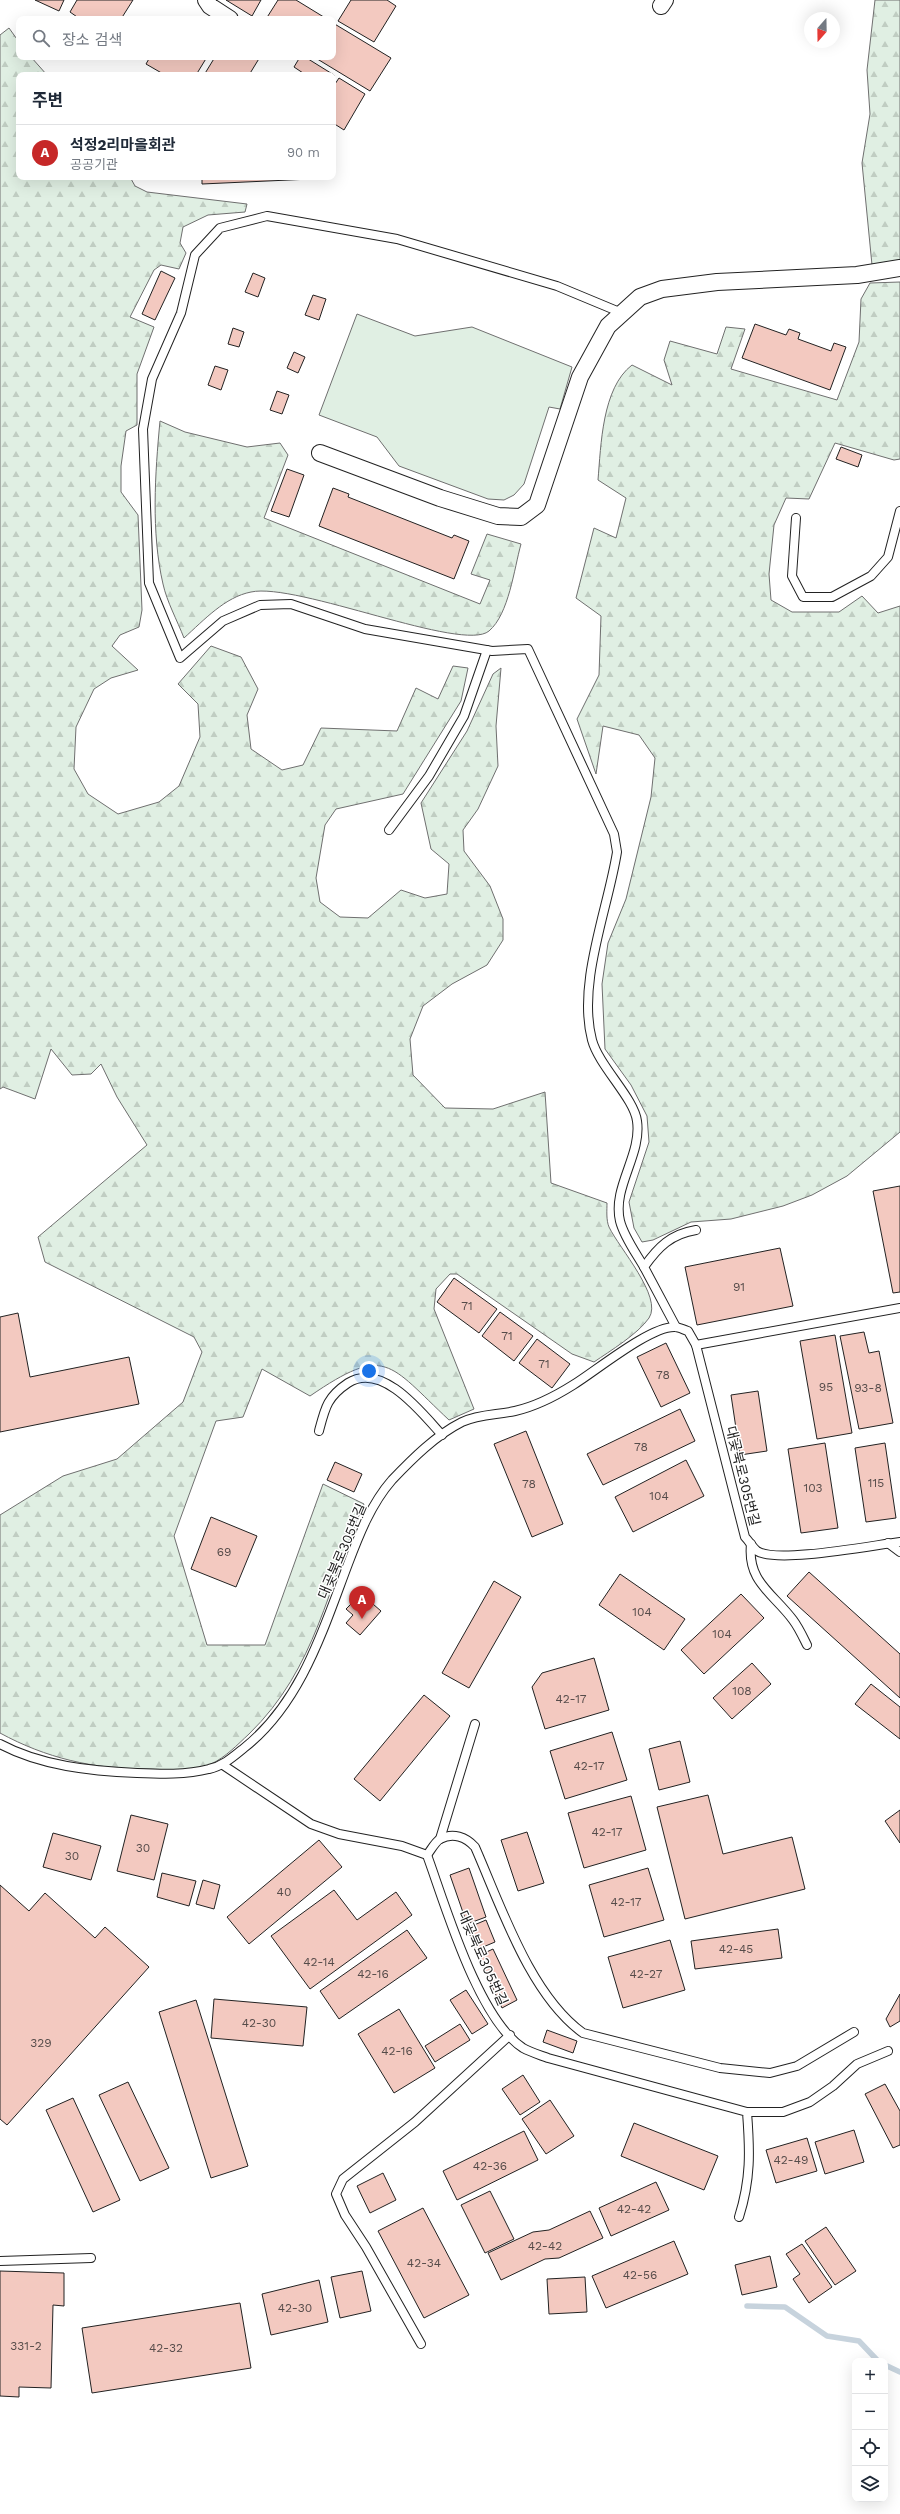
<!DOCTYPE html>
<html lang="ko">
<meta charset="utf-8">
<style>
:root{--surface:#fff;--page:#f2f2f3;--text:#1f2937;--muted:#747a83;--line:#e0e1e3;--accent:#c62828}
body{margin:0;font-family:"Work Sans","Noto Sans KR",sans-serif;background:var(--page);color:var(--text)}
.controls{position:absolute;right:12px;bottom:12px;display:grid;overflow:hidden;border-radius:8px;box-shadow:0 4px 16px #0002}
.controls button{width:36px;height:36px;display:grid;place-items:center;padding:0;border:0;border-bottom:1px solid var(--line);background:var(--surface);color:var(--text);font:20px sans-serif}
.compass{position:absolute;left:804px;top:12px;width:36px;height:36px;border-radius:50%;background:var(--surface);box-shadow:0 4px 16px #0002;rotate:200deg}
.you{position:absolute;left:369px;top:1371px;width:14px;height:14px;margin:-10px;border:3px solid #fff;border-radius:50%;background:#1a73e8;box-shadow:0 0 0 6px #1a73e833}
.badge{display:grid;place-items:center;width:26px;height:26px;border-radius:50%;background:var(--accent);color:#fff;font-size:13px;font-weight:700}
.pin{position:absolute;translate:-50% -33px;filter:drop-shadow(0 1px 2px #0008)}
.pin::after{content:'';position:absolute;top:21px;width:14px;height:12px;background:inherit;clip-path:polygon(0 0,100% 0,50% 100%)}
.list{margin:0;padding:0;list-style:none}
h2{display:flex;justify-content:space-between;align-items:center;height:52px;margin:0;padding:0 16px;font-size:17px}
h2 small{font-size:13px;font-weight:400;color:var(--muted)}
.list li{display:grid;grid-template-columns:26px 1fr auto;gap:12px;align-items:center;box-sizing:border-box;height:56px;padding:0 16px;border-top:1px solid var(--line)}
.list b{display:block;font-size:15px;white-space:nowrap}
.list p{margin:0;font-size:13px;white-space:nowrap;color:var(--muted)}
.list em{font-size:13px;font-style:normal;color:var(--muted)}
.icon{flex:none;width:22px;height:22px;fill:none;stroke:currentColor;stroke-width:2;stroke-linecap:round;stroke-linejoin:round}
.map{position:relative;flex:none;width:900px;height:2514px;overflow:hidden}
.search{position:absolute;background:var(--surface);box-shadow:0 4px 16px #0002;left:16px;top:16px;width:320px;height:44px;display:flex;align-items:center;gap:10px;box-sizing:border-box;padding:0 14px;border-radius:8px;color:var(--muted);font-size:15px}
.panel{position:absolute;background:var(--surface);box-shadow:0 4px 16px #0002;left:16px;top:72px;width:320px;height:108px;border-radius:8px}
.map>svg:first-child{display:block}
</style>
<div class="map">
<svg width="900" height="2514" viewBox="0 0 900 2514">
<defs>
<pattern id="forest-firs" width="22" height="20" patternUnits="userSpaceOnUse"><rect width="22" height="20" fill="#e0efe3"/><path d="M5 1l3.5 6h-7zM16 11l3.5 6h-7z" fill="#c0cdc2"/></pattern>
</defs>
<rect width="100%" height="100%" fill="#fff"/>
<!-- grass -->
<polygon fill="#e0efe3" stroke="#6f6f6f" points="357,314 415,336 472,327 572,367 560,409 549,407 524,484 514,495 504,500 488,499 399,466 377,437 319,415"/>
<!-- forest -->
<g fill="url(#forest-firs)" stroke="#6f6f6f">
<polygon points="875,0 900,0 900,261 872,265 862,163 870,114 867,70"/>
<path d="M9,28L19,42V57H31L47,75H19V177H130L135,186L147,192L247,204L245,212L208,215L183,227L180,243L186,253L179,269L161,265L154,270L130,317L154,327L137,374V425L126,431L121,466V492L138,515L142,610L139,627L120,635L112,646L138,670L111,678L94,689L76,727L74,769L88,794L118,814L159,802L179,786L200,737L198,704L178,684L211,646L241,657L258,689L247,715L251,749L282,770L303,765L321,728L397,731L416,688L438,699L453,666L468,668L461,701L403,794L336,809L325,825L316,878L320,902L340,917L368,918L401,890L425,898L447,894L449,864L431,849L421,803L467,731L493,674L501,668L496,726L498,766L478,809L463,830L464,851L490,886L503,919V940L487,965L452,984L423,1006L410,1039L413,1075L445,1108L493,1109L545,1092L551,1183L607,1203C607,1210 606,1220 609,1227C619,1248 663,1297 649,1318C638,1334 610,1351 594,1362L572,1354L457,1274H450L436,1289L434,1309L474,1409L449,1420C388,1363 386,1344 310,1396L262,1369L243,1417L216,1421L174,1536L207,1645H265L323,1484L364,1504C327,1586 317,1668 249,1734C237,1745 226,1757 211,1764C193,1773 165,1769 145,1769C93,1769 46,1758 0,1733V1515L63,1476L117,1459L183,1402L202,1352L194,1337L45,1262L38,1237L147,1145L117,1097L101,1064L91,1074L72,1075L51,1049L35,1099L3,1087L0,1089V35Z"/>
<path d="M900,282V459L894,460L835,443L809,499L786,498L774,525L769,574L771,600L792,612H839L862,596L878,613L900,606V1132L847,1176L812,1195L783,1206L731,1219L691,1222L653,1240L642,1242L634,1228L629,1202L649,1142L647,1116L631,1085L605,1049L602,984L608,943L626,899L651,797L655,758L639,735L603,726L596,774L577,719L599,675L601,616L576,598L594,528L616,538L626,498L598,480C601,445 602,388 632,365L672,385L664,360L670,341L717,354L726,327L745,329L731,369L837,400L859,342L861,299L870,283Z"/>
<path d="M160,421L185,432L247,447L280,443L288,455L264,518L480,604L490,580L471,574L487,534L521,544C514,569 509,614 489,631C463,653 297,582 251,592C225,597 204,620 184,638C177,620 167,602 163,584C151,532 155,474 160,421Z"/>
</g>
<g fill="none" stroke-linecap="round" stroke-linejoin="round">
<!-- stream -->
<g stroke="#c7d3dd" stroke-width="5.5">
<polyline points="747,2306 785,2307 827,2336 859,2341 878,2361"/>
<polyline points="885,2365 900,2372"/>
</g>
</g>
<!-- building -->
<g fill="#f3c9c0" stroke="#222">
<polygon points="35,0 64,0 59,11"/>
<polygon points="77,0 133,0 121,19 80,19 70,12"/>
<polygon points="226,0 261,0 252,16"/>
<polygon points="278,0 296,0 327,19 266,19"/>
<polygon points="351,0 387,0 396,6 374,42 338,21"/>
<polygon points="333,23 391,58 370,91 314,57 333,57"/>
<polygon points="150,57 207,57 196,75 165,75 146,64"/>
<polygon points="215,57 260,57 249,75 204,75"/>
<polygon points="300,57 305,57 334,75 333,78 333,75 306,75 294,67"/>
<polygon points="339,78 365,94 344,130 333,123 333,87"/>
<polygon points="202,177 312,177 311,179 202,184"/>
<polygon points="161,271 175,278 155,320 142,314"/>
<polygon points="253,273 265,278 258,297 245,292"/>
<polygon points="313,295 326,299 319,320 305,315"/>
<polygon points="755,324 786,335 789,329 800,333 798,339 831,351 834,343 846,347 830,390 742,358"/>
<polygon points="233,328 244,332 239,347 228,344"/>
<polygon points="294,352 305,357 298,373 287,368"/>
<polygon points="215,366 228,370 221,390 208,385"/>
<polygon points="277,391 289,395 282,414 270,410"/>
<polygon points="841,447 862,455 858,467 836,459"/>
<polygon points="287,469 304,475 289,517 271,511"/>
<polygon points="333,488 349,494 348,497 452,538 454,535 469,541 454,579 319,526"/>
<polygon points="900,1186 900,1292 893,1293 873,1191"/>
<polygon points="780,1248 793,1306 697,1325 685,1267"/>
<polygon points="454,1278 497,1309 479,1333 437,1302"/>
<polygon points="500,1312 533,1336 514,1361 482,1336"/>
<polygon points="18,1313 30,1377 129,1357 139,1404 0,1432 0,1317"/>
<polygon points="864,1332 869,1353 879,1351 893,1423 859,1429 840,1336"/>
<polygon points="835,1335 852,1433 817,1439 800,1341"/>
<polygon points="537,1339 570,1364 552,1388 519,1363"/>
<polygon points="666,1343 690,1393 661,1407 637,1357"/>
<polygon points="758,1391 767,1451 740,1455 731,1395"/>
<polygon points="680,1409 695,1441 603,1485 587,1454"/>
<polygon points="526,1431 563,1524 532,1537 494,1444"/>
<polygon points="825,1443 838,1528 801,1533 788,1449"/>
<polygon points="885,1443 896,1518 866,1522 855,1448"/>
<polygon points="686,1460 704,1496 633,1532 615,1497"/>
<polygon points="335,1462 362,1474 354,1492 327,1480"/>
<polygon points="211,1517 257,1536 236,1587 191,1569"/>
<polygon points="809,1572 900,1654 900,1698 787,1596"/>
<polygon points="620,1574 685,1619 664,1650 599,1605"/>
<polygon points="494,1581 521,1597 469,1688 442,1673"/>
<polygon points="741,1594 764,1618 704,1674 681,1650"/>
<polygon points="366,1598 381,1611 360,1635 346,1623 353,1615 346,1609 353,1602 358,1607"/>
<polygon points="594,1658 609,1710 545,1729 532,1687 542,1673"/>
<polygon points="752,1663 771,1684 732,1719 713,1698"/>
<polygon points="871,1684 900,1707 900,1739 855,1704"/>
<polygon points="424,1695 450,1716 380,1801 354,1779"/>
<polygon points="612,1732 627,1780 565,1799 550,1751"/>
<polygon points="680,1741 690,1782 659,1790 649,1749"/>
<polygon points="708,1795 723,1854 792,1837 805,1889 685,1919 657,1807"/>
<polygon points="631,1796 646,1850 584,1868 568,1813"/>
<polygon points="900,1810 900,1843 885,1821"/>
<polygon points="131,1815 168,1824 154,1880 117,1871"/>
<polygon points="527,1832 544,1883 518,1891 501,1840"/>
<polygon points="53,1833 101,1846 91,1880 43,1867"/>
<polygon points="319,1840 342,1867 249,1944 227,1917"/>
<polygon points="469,1868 486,1917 467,1924 450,1875"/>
<polygon points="648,1868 664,1920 604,1937 589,1885"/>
<polygon points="162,1873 196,1881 189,1906 157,1897"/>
<polygon points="203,1880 220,1885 214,1909 196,1904"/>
<polygon points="0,1885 29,1911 45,1893 95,1938 105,1927 149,1967 7,2125 0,2119"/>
<polygon points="334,1890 357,1920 396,1892 412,1915 310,1989 271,1936"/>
<polygon points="486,1920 495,1942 476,1950 467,1928"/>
<polygon points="778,1929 782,1958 695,1969 691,1941"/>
<polygon points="407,1930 427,1958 339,2019 320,1991"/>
<polygon points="670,1940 685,1990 623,2008 608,1957"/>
<polygon points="493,1949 517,2000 502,2008 478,1956"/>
<polygon points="466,1990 488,2024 472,2034 450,2000"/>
<polygon points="900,1994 900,2021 890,2027 886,2019"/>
<polygon points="214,1999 307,2007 303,2046 211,2038"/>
<polygon points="196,2000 248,2166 211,2178 159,2012"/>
<polygon points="399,2009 435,2068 394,2093 358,2034"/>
<polygon points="460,2024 470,2040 435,2062 425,2046"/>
<polygon points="547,2030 577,2041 573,2053 543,2042"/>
<polygon points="523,2075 540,2102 520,2115 502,2089"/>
<polygon points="128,2082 169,2168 140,2181 99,2095"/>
<polygon points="885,2084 900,2111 900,2145 893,2148 865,2094"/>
<polygon points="73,2098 120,2200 93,2212 46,2110"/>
<polygon points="550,2100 574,2136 546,2154 522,2119"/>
<polygon points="634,2123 718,2156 704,2190 621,2156"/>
<polygon points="854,2130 864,2162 825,2174 815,2142"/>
<polygon points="524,2131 538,2160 457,2200 443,2171"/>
<polygon points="807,2138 817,2171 776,2183 766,2150"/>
<polygon points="383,2173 396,2200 370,2213 357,2186"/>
<polygon points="656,2182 669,2210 611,2236 599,2208"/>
<polygon points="490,2191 514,2239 485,2253 461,2205"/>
<polygon points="423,2208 469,2295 424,2318 378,2231"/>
<polygon points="590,2211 603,2238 559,2258 545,2259 501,2280 488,2253 533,2232 549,2230"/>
<polygon points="826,2227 856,2271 835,2285 805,2241"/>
<polygon points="674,2241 688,2274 606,2308 592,2276"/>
<polygon points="802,2244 832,2287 809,2303 793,2279 800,2274 786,2254"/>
<polygon points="770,2256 777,2287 742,2295 735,2265"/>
<polygon points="0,2271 64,2273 64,2306 53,2305 51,2388 19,2387 19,2397 0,2396"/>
<polygon points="362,2271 371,2311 340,2318 331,2277"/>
<polygon points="585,2277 587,2312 549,2314 547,2279"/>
<polygon points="319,2280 328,2322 271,2335 262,2294"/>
<polygon points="240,2303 251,2368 92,2393 82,2328"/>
</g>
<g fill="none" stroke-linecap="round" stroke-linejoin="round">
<!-- lane casing -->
<g stroke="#222" stroke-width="10">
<g id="lane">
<path d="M622,313L557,286L397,239L267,216L220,228L195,255L181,313L152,379L143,429L149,583L180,658L223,621L260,605L291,604L365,629L492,651L528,649L614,834L617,852C608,909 577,983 592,1040C599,1066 634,1098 637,1121C642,1155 612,1187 620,1221C624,1237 636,1253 644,1267"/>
<polyline points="796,518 792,576 803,597 832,597 871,576 888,557 900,511"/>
<polyline points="389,830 429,776 464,716 487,650"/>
<path d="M676,1327L644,1267C658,1247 671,1234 696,1230"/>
<polyline points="696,1345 900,1308"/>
<path d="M319,1431C325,1408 327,1397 348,1383C382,1361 422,1413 442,1435"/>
<polyline points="888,1543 900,1552"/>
<path d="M751,1544C747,1582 773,1593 793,1620C799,1628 803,1637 807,1645"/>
<path d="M0,1744C41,1766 91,1771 137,1773C161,1774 186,1775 209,1769C223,1766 233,1757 244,1748C301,1703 323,1630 348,1564C359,1535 371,1504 392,1480C412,1459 436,1435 462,1422C479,1414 497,1415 515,1411C537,1406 554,1397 573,1385C596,1371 650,1326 675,1327C679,1327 684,1330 688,1331L696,1345L745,1537C749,1541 753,1548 757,1551C776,1564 874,1545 900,1542"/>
<path d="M223,1765L311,1824L339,1834L402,1846L427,1855C445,1904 478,2019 523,2048C530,2052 540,2055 548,2058L747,2112C750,2151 751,2179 739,2217"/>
<polyline points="440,1839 475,1724"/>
<path d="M427,1855C431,1850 435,1842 440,1839C453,1832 466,1837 475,1847C501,1906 530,1995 583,2033L720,2068L770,2073L797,2066L854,2032"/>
<polyline points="747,2112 783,2112 810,2102 833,2086 857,2064 888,2051"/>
<polyline points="0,2261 91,2258"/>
<polyline points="421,2344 366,2247 345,2215 336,2194 343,2179 415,2122 510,2035"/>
</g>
</g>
<!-- street casing -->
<g stroke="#222" stroke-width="18">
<g id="street">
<polyline points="206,0 210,6 230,19"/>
<polyline points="661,6 665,0"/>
<polyline points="320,453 440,498 498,516 521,517 537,505 580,377 608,326 640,297 662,289 717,282 857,275 900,268"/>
</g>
</g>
<!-- lane -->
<use href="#lane" stroke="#fff" stroke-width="8"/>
<!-- street -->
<use href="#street" stroke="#fff" stroke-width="16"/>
</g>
<g text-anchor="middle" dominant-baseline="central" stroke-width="3" stroke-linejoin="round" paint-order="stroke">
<!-- number labels -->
<g font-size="12" fill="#564c4a">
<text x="739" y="1287">91</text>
<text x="467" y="1306">71</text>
<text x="507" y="1336">71</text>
<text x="544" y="1364">71</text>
<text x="663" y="1375">78</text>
<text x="826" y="1387">95</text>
<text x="868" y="1388">93-8</text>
<text x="641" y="1447">78</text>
<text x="876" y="1483">115</text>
<text x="529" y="1484">78</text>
<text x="813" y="1488">103</text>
<text x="659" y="1496">104</text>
<text x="224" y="1552">69</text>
<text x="642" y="1612">104</text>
<text x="722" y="1634">104</text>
<text x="742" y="1691">108</text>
<text x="571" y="1699">42-17</text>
<text x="589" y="1766">42-17</text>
<text x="607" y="1832">42-17</text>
<text x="143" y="1848">30</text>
<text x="72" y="1856">30</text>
<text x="284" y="1892">40</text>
<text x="626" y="1902">42-17</text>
<text x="736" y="1949">42-45</text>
<text x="319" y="1962">42-14</text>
<text x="373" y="1974">42-16</text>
<text x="646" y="1974">42-27</text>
<text x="259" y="2023">42-30</text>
<text x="41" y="2043">329</text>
<text x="397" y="2051">42-16</text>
<text x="791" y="2160">42-49</text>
<text x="490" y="2166">42-36</text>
<text x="634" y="2209">42-42</text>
<text x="545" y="2246">42-42</text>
<text x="424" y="2263">42-34</text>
<text x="640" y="2275">42-56</text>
<text x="295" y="2308">42-30</text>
<text x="26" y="2346">331-2</text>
<text x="166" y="2348">42-32</text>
</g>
<!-- street labels -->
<g font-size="14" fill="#222" stroke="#fff">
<text transform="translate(743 1476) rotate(76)">대곶북로305번길</text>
<text transform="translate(342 1551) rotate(-67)">대곶북로305번길</text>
<text transform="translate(483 1958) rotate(66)">대곶북로305번길</text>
</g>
</g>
</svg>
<div class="controls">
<button>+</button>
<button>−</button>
<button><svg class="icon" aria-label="locate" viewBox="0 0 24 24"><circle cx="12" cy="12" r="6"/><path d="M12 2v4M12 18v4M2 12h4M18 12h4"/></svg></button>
<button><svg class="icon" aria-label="layers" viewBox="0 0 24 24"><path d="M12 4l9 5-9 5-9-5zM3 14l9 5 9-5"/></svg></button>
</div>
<svg class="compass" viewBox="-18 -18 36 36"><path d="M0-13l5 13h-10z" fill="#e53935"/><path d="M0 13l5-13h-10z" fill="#747a83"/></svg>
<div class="you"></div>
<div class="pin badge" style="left:362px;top:1619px">A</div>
<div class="search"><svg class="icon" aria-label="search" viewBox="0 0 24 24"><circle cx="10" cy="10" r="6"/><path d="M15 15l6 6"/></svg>장소 검색</div>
<section class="panel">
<h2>주변<small></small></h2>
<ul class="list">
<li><span class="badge">A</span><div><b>석정2리마을회관</b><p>공공기관</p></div><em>90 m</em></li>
</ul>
</section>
</div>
